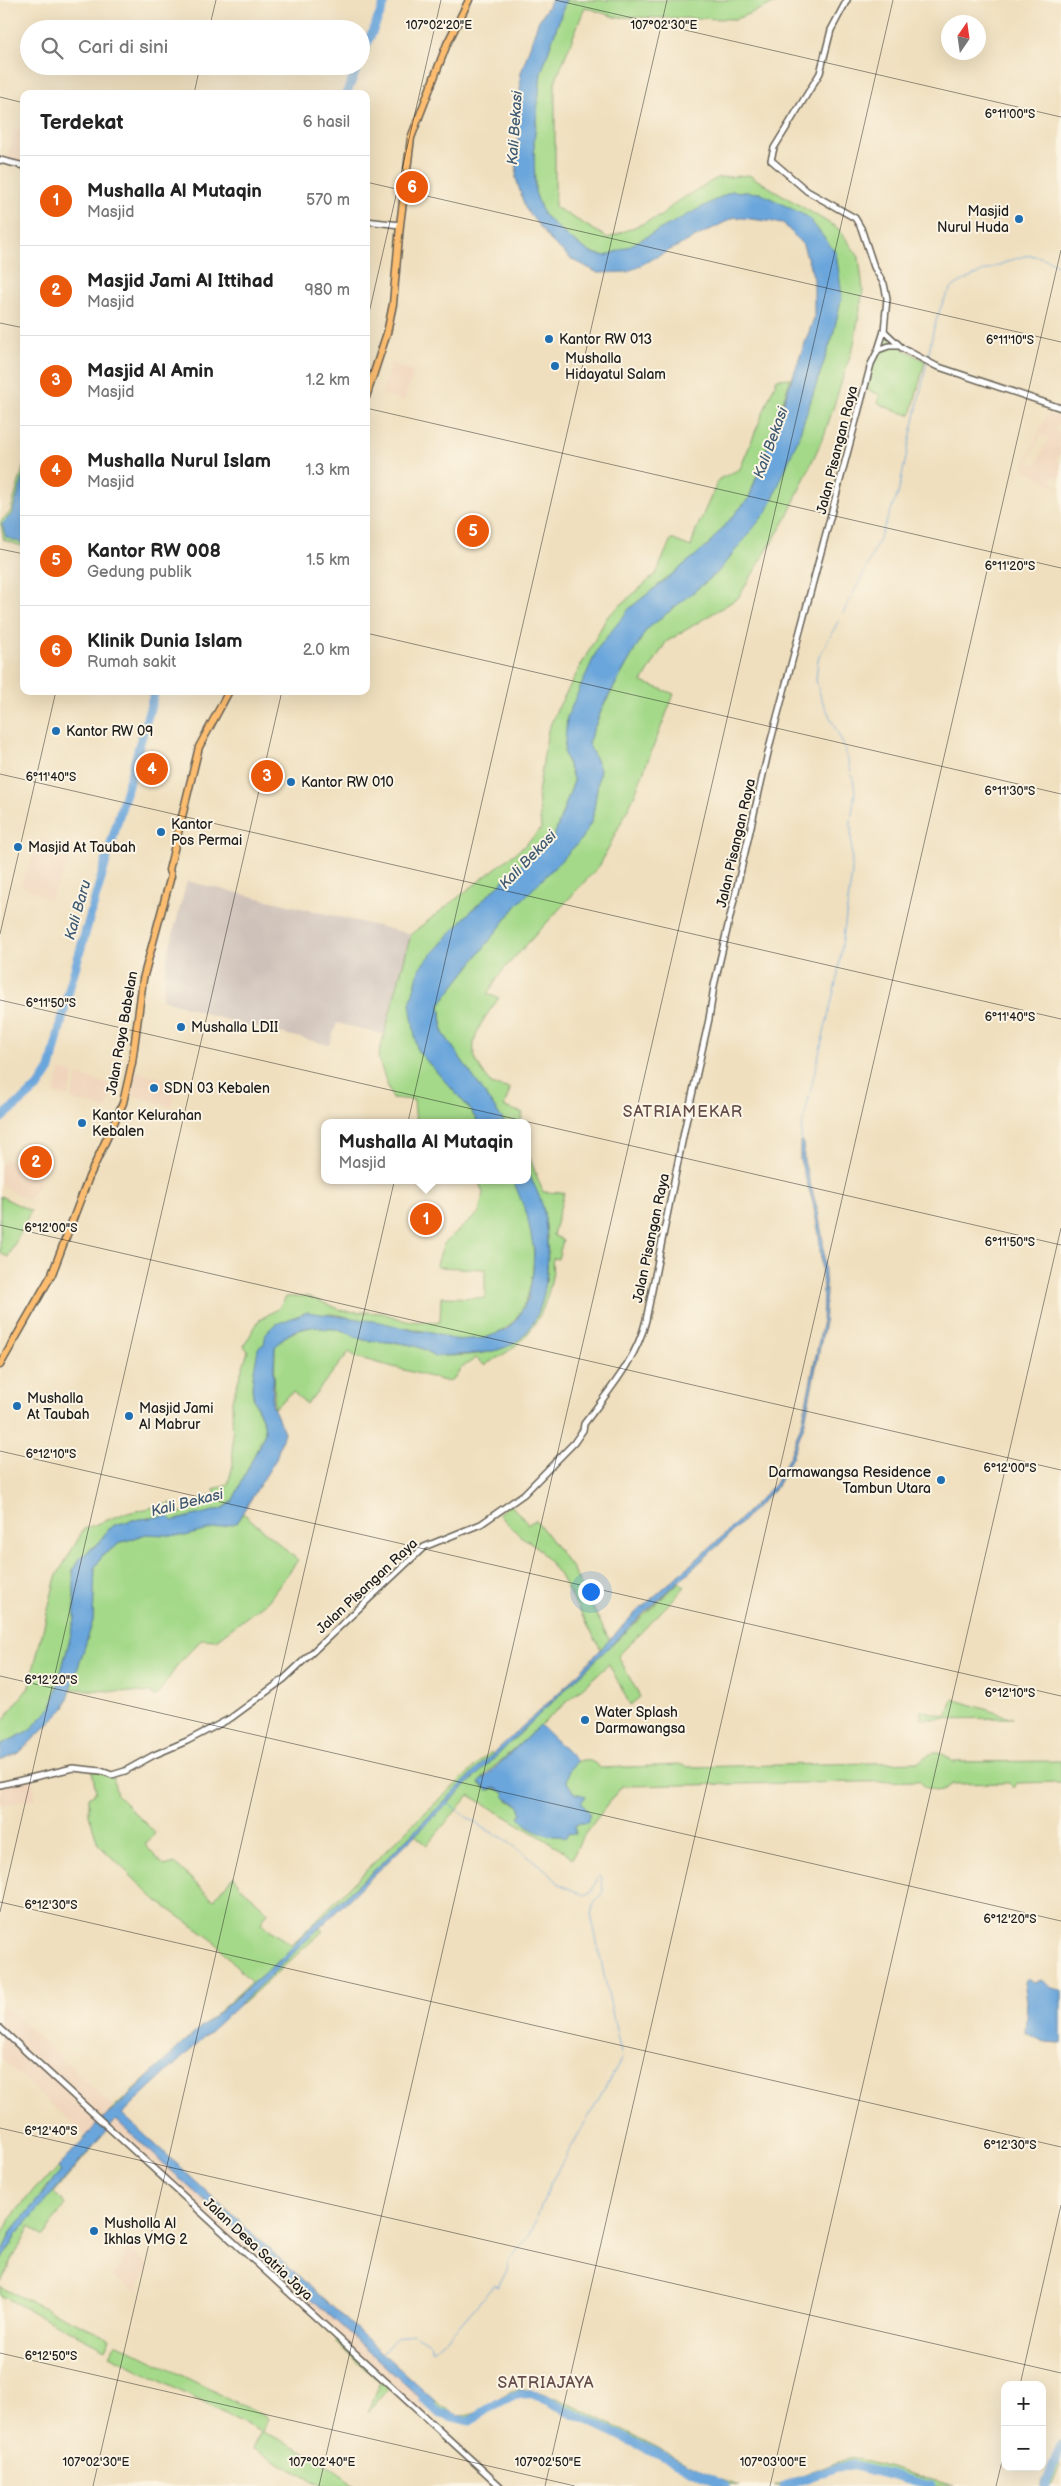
<!DOCTYPE html>
<html lang="id">
<meta charset="utf-8">
<style>
:root{--surface:#fff;--page:#f6f6f6;--text:#222;--muted:#767676;--line:#e0e0e0;--accent:#ea580c}
body{margin:0;font-family:"Balsamiq Sans",sans-serif;background:var(--page);color:var(--text)}
.controls{position:absolute;right:15px;bottom:15px;display:grid;overflow:hidden;border-radius:10px;box-shadow:0 5px 20px #0002}
.controls button{width:45px;height:45px;display:grid;place-items:center;padding:0;border:0;border-bottom:1px solid var(--line);background:var(--surface);color:var(--text);font:25px sans-serif}
.compass{position:absolute;left:941px;top:15px;width:45px;height:45px;border-radius:50%;background:var(--surface);box-shadow:0 5px 20px #0002;rotate:13deg}
.you{position:absolute;left:590px;top:1591px;width:18px;height:18px;margin:-12px;border:4px solid #fff;border-radius:50%;background:#1a73e8;box-shadow:0 0 0 8px #1a73e833}
.badge{display:grid;place-items:center;width:32px;height:32px;border-radius:50%;background:var(--accent);color:#fff;font-size:16px;font-weight:700}
.pin{position:absolute;translate:-50% -50%;border:2px solid #fff;box-shadow:0 1px 5px #0006}
.popup{position:absolute;left:321px;top:1119px;width:210px;height:65px;box-sizing:border-box;display:grid;place-content:center;border-radius:10px;background:var(--surface);filter:drop-shadow(0 1px 4px #0005);font-size:16px;white-space:nowrap;color:var(--muted)}
.popup b{font-size:19px;color:var(--text)}
.popup::after{content:'';position:absolute;left:50%;top:100%;margin-left:-10px;border:10px solid transparent;border-top-color:var(--surface)}
.list{margin:0;padding:0;list-style:none}
h2{display:flex;justify-content:space-between;align-items:center;height:65px;margin:0;padding:0 20px;font-size:21px}
h2 small{font-size:16px;font-weight:400;color:var(--muted)}
.list li{display:grid;grid-template-columns:32px 1fr auto;gap:15px;align-items:center;box-sizing:border-box;height:90px;padding:0 20px;border-top:1px solid var(--line)}
.list b{display:block;font-size:19px;white-space:nowrap}
.list p{margin:0;font-size:16px;white-space:nowrap;color:var(--muted)}
.list em{font-size:16px;font-style:normal;color:var(--muted)}
.icon{flex:none;width:28px;height:28px;fill:none;stroke:currentColor;stroke-width:2;stroke-linecap:round;stroke-linejoin:round}
.map{position:relative;flex:none;width:1061px;height:2486px;overflow:hidden}
.search{position:absolute;background:var(--surface);box-shadow:0 5px 20px #0002;left:20px;top:20px;width:350px;height:55px;display:flex;align-items:center;gap:12px;box-sizing:border-box;padding:0 18px;border-radius:28px;color:var(--muted);font-size:19px}
.panel{position:absolute;background:var(--surface);box-shadow:0 5px 20px #0002;left:20px;top:90px;width:350px;height:605px;border-radius:10px}
.map>svg:first-child{display:block}
</style>
<div class="map">
<svg width="1061" height="2486" viewBox="0 0 1061 2486">
<rect width="100%" height="100%" fill="#fcf5e5"/>
<filter id="ink" filterUnits="userSpaceOnUse"><feTurbulence type="fractalNoise" baseFrequency=".02" numOctaves="2"/><feDisplacementMap in="SourceGraphic" scale="10" xChannelSelector="R" yChannelSelector="G"/><feConvolveMatrix kernelMatrix="1 2 1 2 8 2 1 2 1" color-interpolation-filters="sRGB"/></filter>
<filter id="wash" filterUnits="userSpaceOnUse"><feTurbulence type="fractalNoise" baseFrequency=".0096" numOctaves="4" result="noise"/><feDisplacementMap in="SourceGraphic" scale="20" xChannelSelector="R" yChannelSelector="G"/><feGaussianBlur stdDeviation="1.12" result="paint"/><feColorMatrix in="noise" values="0 0 0 0 0 0 0 0 0 0 0 0 0 0 0 0 0 1.4 0 .05"/><feComposite in="paint" operator="in"/></filter>
<g filter="url(#wash)">
<rect width="100%" height="100%" fill="#efdfbe"/>
<!-- built -->
<g fill="#f0d5bc" fill-rule="evenodd">
<polygon points="15,128 24,131 24,166 7,162"/>
<polygon points="392,363 413,373 404,401 381,394"/>
<path d="M1048,413L1061,418V425L1057,424L1054,430L1061,434V450L1056,460L1061,463V479L1053,475L1050,482L1061,488V490L1023,468ZM1041,434L1049,438L1036,465L1028,461Z"/>
<polygon points="42,838 74,852 50,900 20,884"/>
<polygon points="60,1070 75,1074 68,1097 54,1093"/>
<polygon points="136,1071 177,1082 171,1107 130,1094"/>
<polygon points="78,1075 114,1086 107,1109 71,1099"/>
<polygon points="6,1158 41,1181 28,1201 0,1184 0,1168"/>
<polygon points="32,1776 36,1799 0,1805 0,1785"/>
<polygon points="0,2001 115,2109 101,2120 86,2136 0,2057"/>
<polygon points="116,2120 253,2246 256,2247 430,2407 422,2415 110,2127"/>
<polygon points="128,2248 149,2266 136,2291 113,2277"/>
</g>
<!-- industrial -->
<polygon fill="#cec1b9" points="187,881 411,934 384,1035 337,1023 329,1045 220,1018 162,999 167,957"/>
<!-- green -->
<g fill="#a4d989" stroke="#607a52">
<path d="M566,0H783L736,19L615,17L585,7L555,82V207L608,238L661,216L675,203L717,178L749,175L839,229L859,257L863,290L854,344L825,433L786,519L738,598L666,642L642,682L674,694L634,796L600,865L503,970L487,994L499,998C488,1013 471,1033 474,1054C475,1063 486,1076 491,1084L510,1089L504,1107L523,1113L520,1123H505L443,1033L440,1004L517,905L579,842L592,821L600,769L588,743L603,707L646,630L717,573L797,441L833,335L841,296L836,253L760,193L606,256L591,253L569,238L543,214L535,192L534,142L541,73Z"/>
<polygon points="884,331 902,348 925,361 911,415 895,411 878,403 880,395 864,388"/>
<polygon points="791,378 749,498 706,547 630,608 564,753 574,781 553,839 516,869 468,914 420,967 417,1050 470,1109 478,1123 416,1123 414,1100 392,1098 378,1058 411,934 523,847 541,829 538,793 548,730 557,710 607,617 656,574 671,539 691,547 696,530 719,479 740,469 777,379"/>
<polygon points="24,465 24,547 4,540 0,522 10,513"/>
<path d="M527,1151L543,1192L564,1193L553,1235L563,1240L558,1259L553,1258C551,1265 554,1270 552,1277C543,1322 526,1345 484,1365L476,1358L460,1369L455,1378L449,1382L356,1357L349,1352L307,1404L293,1392L274,1408L275,1347C285,1333 300,1329 316,1326C322,1330 328,1328 335,1329C345,1330 357,1338 364,1340C386,1343 416,1340 434,1356C457,1356 492,1356 513,1343C552,1320 551,1252 544,1212C542,1198 530,1184 527,1170C526,1164 527,1157 527,1151Z"/>
<path d="M478,1180H513C530,1210 538,1249 531,1283C523,1323 498,1344 456,1340C447,1339 439,1333 431,1332C408,1329 386,1325 363,1321C353,1320 341,1314 330,1314C322,1314 275,1339 264,1344C258,1361 248,1381 254,1400C258,1413 265,1419 265,1433L232,1502L222,1509L172,1521L167,1516L133,1520L115,1525L108,1530L100,1542L89,1550L73,1569L75,1619L52,1707L29,1731L0,1745V1724L29,1687L56,1577L84,1529L123,1514L172,1503L169,1512L180,1513L202,1507L201,1498L215,1494L214,1489L228,1484L233,1465L232,1400L248,1351L244,1346L259,1320L278,1309L286,1297L307,1296L344,1311L383,1313L406,1321L440,1322L441,1297L485,1298V1269L436,1267L444,1243L479,1213L483,1193Z"/>
<polygon points="0,1196 31,1211 8,1257 0,1253"/>
<path d="M510,1504L528,1524L536,1520L572,1568L612,1645L679,1582L685,1587L618,1656L640,1697L630,1705L609,1664L486,1774L479,1784L491,1790L494,1788L506,1793L507,1800L519,1805L522,1814L519,1816L529,1826L549,1835L568,1833L575,1834V1827L578,1823L580,1824L585,1809L581,1802L582,1796C549,1786 577,1742 600,1768L682,1765L688,1767L919,1762C930,1750 943,1750 953,1762L1061,1761V1782L1017,1783L1014,1788L1009,1783L952,1784L943,1790L935,1791L925,1787L919,1781L622,1786L581,1839L572,1859L561,1849L469,1795L427,1845L415,1835L603,1653L559,1574L536,1546L519,1535L498,1514Z"/>
<polygon points="243,1513 298,1560 268,1601 216,1640 202,1639 179,1663 156,1697 150,1693 71,1689 93,1621 95,1567 103,1555 120,1543 146,1534 164,1534 236,1523"/>
<polygon points="953,1699 1013,1718 921,1719 921,1710 947,1717"/>
<polygon points="491,1752 493,1754 379,1866 309,1929 283,1957 236,1997 241,2002 319,1928 323,1931 242,2004 241,2002 120,2115 54,2193 65,2204 44,2236 30,2226 0,2283 0,2265 16,2235 67,2175 46,2187 34,2206 12,2231 0,2255 0,2240 10,2219 36,2187 53,2174 101,2120 251,1982 214,1941 156,1900 98,1844 89,1814 89,1797 96,1792 92,1770 112,1775 117,1795 155,1833 145,1845 164,1866 175,1863 213,1900 234,1876 239,1885 268,1912 261,1923 291,1945 416,1821"/>
<polygon points="0,2287 110,2338 105,2349 0,2295"/>
<polygon points="338,2338 389,2387 368,2413 380,2382 336,2342"/>
<path d="M116,2343L268,2418L262,2432C296,2445 327,2463 356,2486H322L252,2448L261,2432L109,2355Z"/>
<path d="M518,2389L533,2390L576,2407L719,2479L740,2486L721,2484L533,2394C507,2392 491,2409 469,2421C454,2419 443,2417 432,2407L436,2402C471,2433 485,2399 518,2389Z"/>
<polygon points="1061,2440 1055,2462 1060,2466 1052,2485 1040,2486"/>
<polygon points="857,2459 954,2486 930,2486 854,2466 837,2467 784,2486 774,2486 838,2461"/>
</g>
<!-- water -->
<g fill="#6aa6db" stroke="#43617c">
<polygon points="552,0 566,0 541,73 534,142 535,192 543,214 569,238 591,253 606,256 627,247 732,191 760,193 808,217 836,253 842,296 833,335 797,441 768,510 717,573 646,630 603,706 588,743 600,769 592,821 579,842 517,905 440,1004 443,1033 505,1123 478,1123 470,1109 417,1050 410,1004 420,967 468,914 516,869 553,839 574,781 564,753 567,717 598,648 630,608 706,547 749,498 814,318 814,279 803,245 783,223 735,217 627,272 598,273 570,258 550,240 525,208 516,178 521,73 538,22"/>
<polygon points="24,475 24,544 6,537 2,524 12,514"/>
<polygon points="800,1141 803,1141 804,1161 818,1212 823,1241 826,1292 824,1327 805,1422 792,1457 777,1486 723,1541 645,1612 272,1974 122,2114 436,2402 430,2407 116,2120 16,2235 0,2265 0,2255 12,2231 61,2171 58,2167 101,2120 115,2109 181,2045 283,1957 309,1929 379,1866 481,1765 569,1683 632,1616 724,1535 775,1484 791,1453 803,1419 822,1325 823,1290 819,1235 813,1203 800,1160"/>
<path d="M527,1170C533,1183 542,1199 544,1213C550,1251 552,1321 513,1344C493,1355 464,1354 441,1356H434C416,1340 386,1343 364,1340C357,1338 345,1330 335,1329C328,1328 322,1330 316,1326L296,1330L283,1338L275,1347L272,1405L284,1432L276,1459L236,1523L185,1536L146,1534L120,1543L103,1555L95,1567L93,1621L65,1708L19,1753L0,1761V1745L29,1731L52,1707L75,1619L73,1569L80,1558L100,1542L108,1529L115,1525L133,1520L168,1516L172,1521L222,1509L232,1502L265,1433C265,1419 258,1412 254,1399C249,1383 256,1365 258,1348L264,1344L266,1333L274,1325L307,1312L380,1322L416,1331L432,1332L455,1340L485,1338L506,1330L517,1319L528,1299L533,1273L534,1250L527,1215L513,1180H527Z"/>
<path d="M540,1725L577,1761L569,1770L567,1782L574,1793L586,1796L581,1803L590,1813L587,1823H578L575,1827V1834L568,1833L565,1838C559,1835 555,1837 549,1835C539,1833 524,1825 519,1816L522,1814L519,1805L504,1797L505,1793L495,1788L488,1790L479,1783Z"/>
<polygon points="1029,1979 1035,1983 1041,1980 1052,1988 1061,1990 1061,2043 1045,2042 1025,2033 1027,2001 1024,1982"/>
</g>
<g fill="none" stroke-linecap="round" stroke-linejoin="round">
<!-- stream -->
<g stroke="#6aa6db" stroke-width="1">
<path d="M928,358C932,335 937,308 951,289C957,281 1014,258 1025,256C1038,254 1051,260 1061,268"/>
<polyline points="843,613 867,567 898,494 927,362"/>
<polyline points="801,1141 802,1126 838,974 852,873 851,822 855,791 853,779 844,746 821,698 816,680 818,659 839,620"/>
<polyline points="383,2354 396,2338 413,2333 430,2343 432,2350 436,2348 458,2327 495,2284 497,2286 507,2271 508,2262 530,2235 550,2184 622,2058 591,1914 594,1903 603,1892 602,1878 599,1876 591,1892 584,1895 559,1884 550,1873 503,1838 481,1827 447,1803"/>
</g>
<!-- river -->
<g stroke="#6aa6db" stroke-width="9">
<polyline points="361,58 386,0"/>
<polyline points="346,94 358,66"/>
<polyline points="0,1119 39,1086 50,1069 70,986 155,691"/>
<path d="M424,2399L440,2414L469,2421C491,2409 507,2392 533,2394L725,2486"/>
<polyline points="784,2486 837,2467 854,2466 931,2486"/>
<polyline points="1045,2486 1061,2446"/>
</g>
</g>
</g>
<g filter="url(#ink)">
<g fill="none" stroke-linecap="round" stroke-linejoin="round">
<!-- tertiary casing -->
<g stroke="#666055" stroke-width="8">
<g id="tertiary">
<polyline points="847,0 831,30 820,73 774,148 771,160 807,191 855,218 861,228 874,267 884,284 887,298 884,331 878,350"/>
<polyline points="0,160 24,166"/>
<polyline points="366,221 400,225"/>
<polyline points="884,331 902,348 936,366 1061,408"/>
<path d="M0,1785L73,1768L101,1771L112,1775L125,1771L154,1755L187,1741L231,1718L284,1679L424,1547L481,1524L524,1494L574,1443L583,1430L584,1424C607,1393 637,1359 646,1320L685,1127L709,1019L714,986L771,740L871,364L878,350L889,346H899"/>
<polyline points="0,2028 500,2486"/>
</g>
</g>
<!-- primary casing -->
<g stroke="#666055" stroke-width="9">
<g id="primary">
<polyline points="366,397 387,333 393,304 400,225 411,138 447,44 469,0"/>
<polyline points="0,1365 52,1274 89,1177 123,1103 132,1063 143,979 171,876 169,870 199,747 229,691"/>
</g>
</g>
<!-- tertiary -->
<use href="#tertiary" stroke="#fff" stroke-width="5"/>
<!-- primary -->
<use href="#primary" stroke="#fcbd6f" stroke-width="6"/>
</g>
</g>
<!-- ticks -->
<path fill="none" stroke="#1c1c1c" stroke-width="1" stroke-opacity="0.45" d="M555,0L1061,117M209,29L216,0M194,94L200,66M0,97L24,103M366,182L1061,342M0,323L24,328M366,326L441,0M366,408L1061,568M0,549L24,554M366,633L1061,794M0,774L1061,1019M0,934L56,691M0,1000L1061,1245M0,1225L1061,1470M0,1451L1061,1696M0,1676L1061,1921M0,1902L1061,2147M0,1912L282,691M0,2128L1061,2373M0,2353L575,2486M1020,2385L1061,2205M93,2486L667,0M319,2486L893,0M545,2486L1061,250M770,2486L1061,1228M996,2486L1005,2449"/>
<!-- markers -->
<g fill="#1f6fb2" stroke="#fcf5e5" stroke-width="2">
<circle cx="1019" cy="219" r="5"/>
<circle cx="549" cy="339" r="5"/>
<circle cx="555" cy="366" r="5"/>
<circle cx="56" cy="731" r="5"/>
<circle cx="291" cy="782" r="5"/>
<circle cx="161" cy="832" r="5"/>
<circle cx="18" cy="847" r="5"/>
<circle cx="181" cy="1027" r="5"/>
<circle cx="154" cy="1088" r="5"/>
<circle cx="82" cy="1123" r="5"/>
<circle cx="17" cy="1406" r="5"/>
<circle cx="129" cy="1416" r="5"/>
<circle cx="941" cy="1480" r="5"/>
<circle cx="585" cy="1720" r="5"/>
<circle cx="94" cy="2231" r="5"/>
</g>
<g text-anchor="middle" dominant-baseline="central" stroke-width="4" stroke-linejoin="round" paint-order="stroke">
<!-- poi labels -->
<g font-size="14" fill="#1c1c1c" stroke="#fcf5e5" text-anchor="start">
<text x="1009" y="211" text-anchor="end">Masjid<tspan x="1009" dy="16">Nurul Huda</tspan></text>
<text x="559" y="339">Kantor RW 013</text>
<text x="565" y="358">Mushalla<tspan x="565" dy="16">Hidayatul Salam</tspan></text>
<text x="66" y="731">Kantor RW 09</text>
<text x="301" y="782">Kantor RW 010</text>
<text x="171" y="824">Kantor<tspan x="171" dy="16">Pos Permai</tspan></text>
<text x="28" y="847">Masjid At Taubah</text>
<text x="191" y="1027">Mushalla LDII</text>
<text x="164" y="1088">SDN 03 Kebalen</text>
<text x="92" y="1115">Kantor Kelurahan<tspan x="92" dy="16">Kebalen</tspan></text>
<text x="27" y="1398">Mushalla<tspan x="27" dy="16">At Taubah</tspan></text>
<text x="139" y="1408">Masjid Jami<tspan x="139" dy="16">Al Mabrur</tspan></text>
<text x="931" y="1472" text-anchor="end">Darmawangsa Residence<tspan x="931" dy="16">Tambun Utara</tspan></text>
<text x="595" y="1712">Water Splash<tspan x="595" dy="16">Darmawangsa</tspan></text>
<text x="104" y="2223">Musholla Al<tspan x="104" dy="16">Ikhlas VMG 2</tspan></text>
</g>
<!-- street labels -->
<g font-size="14" fill="#1c1c1c" stroke="#fcf5e5">
<text transform="translate(837 450) rotate(-76)">Jalan Pisangan Raya</text>
<text transform="translate(736 843) rotate(-77)">Jalan Pisangan Raya</text>
<text transform="translate(122 1033) rotate(-80)">Jalan Raya Babelan</text>
<text transform="translate(651 1238) rotate(-78)">Jalan Pisangan Raya</text>
<text transform="translate(367 1586) rotate(-43)">Jalan Pisangan Raya</text>
<text transform="translate(258 2249) rotate(43)">Jalan Desa Satria Jaya</text>
</g>
<!-- water labels -->
<g font-size="15" font-style="italic" fill="#3f5a72" stroke="#fcf5e5">
<text transform="translate(515 128) rotate(-86)">Kali Bekasi</text>
<text transform="translate(771 443) rotate(-70)">Kali Bekasi</text>
<text transform="translate(528 860) rotate(-46)">Kali Bekasi</text>
<text transform="translate(78 910) rotate(-74)">Kali Baru</text>
<text transform="translate(187 1503) rotate(-14)">Kali Bekasi</text>
</g>
<!-- quarter labels -->
<g font-size="16" letter-spacing="1" fill="#644d4b" stroke="#fcf5e5">
<text x="683" y="1112">SATRIAMEKAR</text>
<text x="546" y="2383">SATRIAJAYA</text>
</g>
</g>
<g font-size="12" text-anchor="middle" fill="#1c1c1c" stroke="#fcf5e5" stroke-width="4" stroke-linejoin="round" paint-order="stroke">
<text x="439" y="29">107°02'20"E</text>
<text x="664" y="29">107°02'30"E</text>
<text x="1010" y="118">6°11'00"S</text>
<text x="1010" y="344">6°11'10"S</text>
<text x="1010" y="570">6°11'20"S</text>
<text x="51" y="781">6°11'40"S</text>
<text x="1010" y="795">6°11'30"S</text>
<text x="51" y="1007">6°11'50"S</text>
<text x="1010" y="1021">6°11'40"S</text>
<text x="51" y="1232">6°12'00"S</text>
<text x="1010" y="1246">6°11'50"S</text>
<text x="51" y="1458">6°12'10"S</text>
<text x="1010" y="1472">6°12'00"S</text>
<text x="51" y="1684">6°12'20"S</text>
<text x="1010" y="1697">6°12'10"S</text>
<text x="51" y="1909">6°12'30"S</text>
<text x="1010" y="1923">6°12'20"S</text>
<text x="51" y="2135">6°12'40"S</text>
<text x="1010" y="2149">6°12'30"S</text>
<text x="51" y="2360">6°12'50"S</text>
<text x="96" y="2466">107°02'30"E</text>
<text x="322" y="2466">107°02'40"E</text>
<text x="548" y="2466">107°02'50"E</text>
<text x="773" y="2466">107°03'00"E</text>
</g>
</svg>
<div class="controls">
<button>+</button>
<button>−</button>
</div>
<svg class="compass" viewBox="-18 -18 36 36"><path d="M0-13l5 13h-10z" fill="#e53935"/><path d="M0 13l5-13h-10z" fill="#767676"/></svg>
<div class="you"></div>
<div class="pin badge" style="left:426px;top:1219px">1</div>
<div class="popup"><b>Mushalla Al Mutaqin</b>Masjid</div>
<div class="pin badge" style="left:36px;top:1162px">2</div>
<div class="pin badge" style="left:267px;top:776px">3</div>
<div class="pin badge" style="left:152px;top:769px">4</div>
<div class="pin badge" style="left:473px;top:531px">5</div>
<div class="pin badge" style="left:412px;top:187px">6</div>
<div class="search"><svg class="icon" aria-label="search" viewBox="0 0 24 24"><circle cx="10" cy="10" r="6"/><path d="M15 15l6 6"/></svg>Cari di sini</div>
<section class="panel">
<h2>Terdekat<small>6 hasil</small></h2>
<ul class="list">
<li><span class="badge">1</span><div><b>Mushalla Al Mutaqin</b><p>Masjid</p></div><em>570 m</em></li>
<li><span class="badge">2</span><div><b>Masjid Jami Al Ittihad</b><p>Masjid</p></div><em>980 m</em></li>
<li><span class="badge">3</span><div><b>Masjid Al Amin</b><p>Masjid</p></div><em>1.2 km</em></li>
<li><span class="badge">4</span><div><b>Mushalla Nurul Islam</b><p>Masjid</p></div><em>1.3 km</em></li>
<li><span class="badge">5</span><div><b>Kantor RW 008</b><p>Gedung publik</p></div><em>1.5 km</em></li>
<li><span class="badge">6</span><div><b>Klinik Dunia Islam</b><p>Rumah sakit</p></div><em>2.0 km</em></li>
</ul>
</section>
</div>
